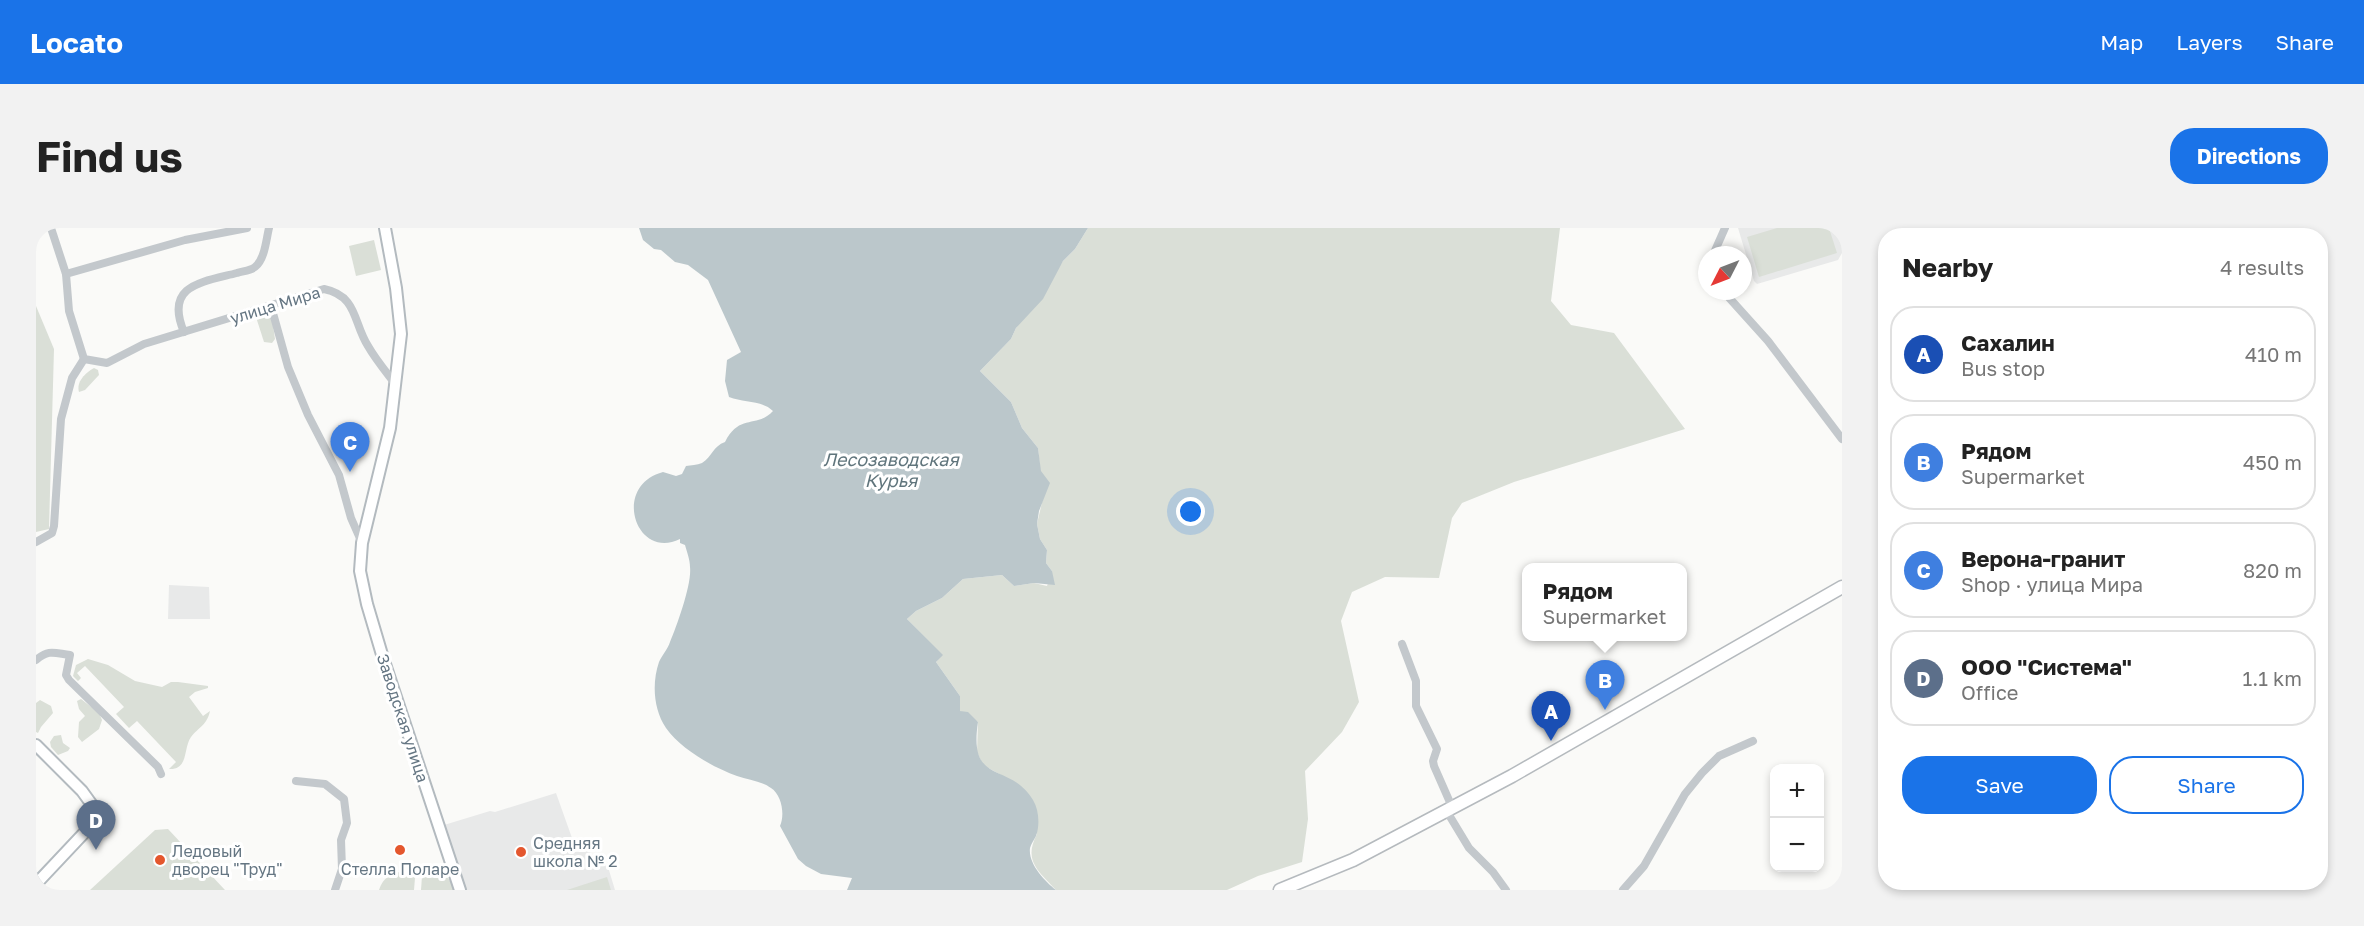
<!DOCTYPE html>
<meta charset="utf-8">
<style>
:root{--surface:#fff;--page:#f2f2f2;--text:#222;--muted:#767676;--line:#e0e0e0;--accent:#1a73e8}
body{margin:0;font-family:"Golos Text",sans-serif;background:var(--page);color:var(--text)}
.controls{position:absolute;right:18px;bottom:18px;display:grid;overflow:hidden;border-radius:12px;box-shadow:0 3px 9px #0003}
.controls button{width:54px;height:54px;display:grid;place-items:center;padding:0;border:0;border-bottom:2px solid var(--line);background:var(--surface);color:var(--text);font:30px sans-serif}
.compass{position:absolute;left:1662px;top:18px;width:54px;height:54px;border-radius:50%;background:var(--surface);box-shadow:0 3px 9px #0003;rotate:228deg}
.you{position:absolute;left:1155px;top:284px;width:21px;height:21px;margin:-15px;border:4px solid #fff;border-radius:50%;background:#1a73e8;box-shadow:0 0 0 9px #1a73e833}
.badge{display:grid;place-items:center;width:39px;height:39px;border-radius:50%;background:var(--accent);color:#fff;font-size:20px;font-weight:700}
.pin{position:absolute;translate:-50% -50px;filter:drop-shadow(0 2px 3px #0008)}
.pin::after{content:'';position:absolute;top:32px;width:21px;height:18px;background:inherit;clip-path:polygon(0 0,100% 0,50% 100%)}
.popup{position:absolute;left:1486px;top:335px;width:165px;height:78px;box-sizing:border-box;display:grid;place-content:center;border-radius:12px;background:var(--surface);filter:drop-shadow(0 2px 4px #0005);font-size:20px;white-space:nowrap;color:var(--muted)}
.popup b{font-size:22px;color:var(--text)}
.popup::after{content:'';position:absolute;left:50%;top:100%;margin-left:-12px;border:12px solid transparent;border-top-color:var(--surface)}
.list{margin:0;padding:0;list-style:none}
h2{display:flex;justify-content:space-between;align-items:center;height:78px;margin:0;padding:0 24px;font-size:26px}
h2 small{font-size:20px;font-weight:400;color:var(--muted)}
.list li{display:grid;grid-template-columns:39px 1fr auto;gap:18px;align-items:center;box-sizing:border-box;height:96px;margin:0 12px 12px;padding:0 12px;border:2px solid var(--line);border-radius:24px}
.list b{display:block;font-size:22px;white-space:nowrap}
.list p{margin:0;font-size:20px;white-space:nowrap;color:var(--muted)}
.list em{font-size:20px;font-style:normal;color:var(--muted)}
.actions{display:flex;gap:12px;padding:18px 24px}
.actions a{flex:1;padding:14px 0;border:2px solid var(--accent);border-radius:24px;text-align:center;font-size:21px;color:var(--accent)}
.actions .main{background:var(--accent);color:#fff}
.map{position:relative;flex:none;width:1806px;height:662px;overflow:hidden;border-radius:24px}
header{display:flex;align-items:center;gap:36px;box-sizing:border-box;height:84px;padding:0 30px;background:var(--accent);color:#fff}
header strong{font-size:28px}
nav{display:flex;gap:33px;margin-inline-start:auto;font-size:21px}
.intro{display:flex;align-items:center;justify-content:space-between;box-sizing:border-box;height:144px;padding:0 36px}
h1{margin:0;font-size:42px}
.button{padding:15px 27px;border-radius:24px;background:var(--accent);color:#fff;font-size:21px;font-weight:700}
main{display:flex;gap:36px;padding:0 36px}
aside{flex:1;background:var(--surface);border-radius:24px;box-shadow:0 3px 9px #0003}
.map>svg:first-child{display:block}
</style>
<header>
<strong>Locato</strong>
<nav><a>Map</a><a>Layers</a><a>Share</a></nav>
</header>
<div class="intro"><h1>Find us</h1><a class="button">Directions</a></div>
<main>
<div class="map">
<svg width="1806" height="662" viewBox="0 0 1806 662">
<rect width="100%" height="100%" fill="#fafaf8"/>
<!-- built -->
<g fill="#e8e9e9">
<polygon points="1702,0 1806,0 1806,25 1802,32 1721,56 1718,53"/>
<polygon points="133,357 173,359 174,391 132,391"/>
<polygon points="520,565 536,610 572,639 579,662 429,662 408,597 454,583 459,584"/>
</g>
<!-- green -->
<g fill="#dadfd7">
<path d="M1052,0H1524L1515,73L1535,97L1578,105L1649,201L1478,254L1426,275L1416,290L1403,350L1349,349L1316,364L1305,393L1323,474L1306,504L1269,543L1272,591L1266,634L1222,648L1191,662H1020L1017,659C1000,641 988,631 1001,606L981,556L947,537L941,524L942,494L924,483V468L900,434L906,427L871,391L880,383L906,370L927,351L966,347L978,358L998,355L1011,358L1016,343L1010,335L1011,322L1004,311L1001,296L1007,270L1002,220L986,200L975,174L944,143L975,111L980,100L1027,33L1039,21Z"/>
<polygon points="1741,0 1793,0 1801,25 1723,49 1711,9"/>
<polygon points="338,12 345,42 320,48 313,18"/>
<polygon points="0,78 18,121 13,301 0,304"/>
<polygon points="224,84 231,85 236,91 239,111 236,115 228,114 219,86"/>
<path d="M58,140L62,142L63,147L49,162L43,164C40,154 49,145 58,140Z"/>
<path d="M52,431L72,437L99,453L126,459L135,454H142L172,458V460L159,464L153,469L167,488L174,483C171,497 163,499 155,509C147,520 153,542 133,541L140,534L101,493L93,500L80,486L88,479L49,438L41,445L45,450L42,453L37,448L40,437Z"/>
<polygon points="45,471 63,485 66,492 63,501 46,514 42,509 43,494 49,488 43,481 41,473"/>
<polygon points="4,472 15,478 17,485 5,499 2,505 0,504 0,475"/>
<polygon points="25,507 27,515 34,520 32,523 22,527 15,519 14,514 18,508"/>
<polygon points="132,601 189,662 54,662 119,602"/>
<polygon points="397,642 408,644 420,662 385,662 386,648"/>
<path d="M369,643L373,644L379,650L378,662H343C347,649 356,645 369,643Z"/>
<polygon points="571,649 575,662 531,662"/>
</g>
<!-- water -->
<path fill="#bbc7cb" d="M603,0H1052L1039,21L1027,33L1007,71L980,100L975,111L944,143L975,174L986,200L1002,220L1005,243L1014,255L1003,283L1001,296L1004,311L1011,322L1010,335L1016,343L1019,357L998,355L978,358L966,347L927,351L906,370L880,383L871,391L907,427L900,434L924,468V483L932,484L942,494C932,559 974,533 997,572C1003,582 1004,597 1000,608C998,612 995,616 994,620C992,636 1009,653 1020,662H811L816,650L785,646L770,638L762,631L744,598C749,587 746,567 735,560C726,553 712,552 701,548C676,539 645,521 630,500C617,481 616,454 623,434C626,427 632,421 634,414C641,397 656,356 654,339C654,332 651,324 649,317L644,315V311C600,333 575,258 627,244L640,248L646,246L650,238C655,237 661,237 666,235C676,229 677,218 689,214C704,185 720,201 737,183C726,172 708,175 693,169L689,153L691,132L705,124L672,52L652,37L639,34L625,22L618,21L607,12Z"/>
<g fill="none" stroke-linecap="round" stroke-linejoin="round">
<!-- secondary casing -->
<g stroke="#b3babf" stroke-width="14">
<g id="secondary">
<polyline points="349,0 360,60 365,106 354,200 326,315 324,343 331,376 347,430 424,662"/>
<polyline points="0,517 46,563 64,588 0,656"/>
</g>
</g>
<!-- primary casing -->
<g stroke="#b5babe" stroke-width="15">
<polyline id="primary" points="1244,662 1317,632 1476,548 1806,359"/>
</g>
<!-- street -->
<g stroke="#c3c8cc" stroke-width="8">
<path d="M15,0L30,46L33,83L48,131L71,135L108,116L288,61C322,68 317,95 332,118C340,132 351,145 360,157"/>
<polyline points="1677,27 1689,0"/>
<polyline points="30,46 149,12 211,0"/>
<polyline points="1687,63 1732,113 1806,211"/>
<polyline points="235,78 252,139 272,187 303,247 315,290 326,315"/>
<path d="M148,104C128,57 166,54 201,45C206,43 214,43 219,39C229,31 230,12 233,0"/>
<polyline points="0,314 16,305 18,298 25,191 36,150 48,131"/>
<polyline points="1366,416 1380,453 1380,478 1401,521 1397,533 1398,538 1416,579"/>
<path d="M0,432C13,421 18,425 34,427L30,447L33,452L122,539L125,546"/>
<polyline points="260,553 289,556 308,571 311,595 305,612 306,641 299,662"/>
<polyline points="1410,582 1433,620 1457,644 1470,662"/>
<polyline points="1587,662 1608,638 1649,566 1666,545 1683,528 1717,513"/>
</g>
<!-- secondary -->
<use href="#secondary" stroke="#fff" stroke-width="10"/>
<!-- primary -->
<use href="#primary" stroke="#fff" stroke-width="12"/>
</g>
<!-- markers -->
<g fill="#e4572e" stroke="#fff" stroke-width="2">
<circle cx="364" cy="622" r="6"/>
<circle cx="485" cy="624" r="6"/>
<circle cx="124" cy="632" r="6"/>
</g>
<g text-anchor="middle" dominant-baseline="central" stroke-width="6" stroke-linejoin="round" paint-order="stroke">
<!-- street labels -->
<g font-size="16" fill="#657683" stroke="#fff">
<text transform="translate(239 77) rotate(-17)">улица Мира</text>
<text transform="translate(367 490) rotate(72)">Заводская улица</text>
</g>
<!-- poi labels -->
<g font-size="16" fill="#657683" stroke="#fff" text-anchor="start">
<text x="497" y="615">Средняя<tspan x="497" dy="18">школа № 2</tspan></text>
<text x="136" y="623">Ледовый<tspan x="136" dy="18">дворец "Труд"</tspan></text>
<text x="364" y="641" text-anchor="middle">Стелла Поларе</text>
</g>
<!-- water labels -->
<g font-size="18" font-style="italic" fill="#60757c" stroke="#fff">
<text x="855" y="231">Лесозаводская<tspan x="855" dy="21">Курья</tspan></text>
</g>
</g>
</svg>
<div class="controls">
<button>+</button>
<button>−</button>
</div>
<svg class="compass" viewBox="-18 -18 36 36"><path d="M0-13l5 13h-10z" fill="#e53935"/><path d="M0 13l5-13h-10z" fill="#767676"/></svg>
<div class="you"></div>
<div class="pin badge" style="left:1515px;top:513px;background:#1a4fb4">A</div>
<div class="pin badge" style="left:1569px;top:482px;background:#3f7fe0">B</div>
<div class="popup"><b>Рядом</b>Supermarket</div>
<div class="pin badge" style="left:314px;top:244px;background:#3f7fe0">C</div>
<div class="pin badge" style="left:60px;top:622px;background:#5c6f8a">D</div>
</div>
<aside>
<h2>Nearby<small>4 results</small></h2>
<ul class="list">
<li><span class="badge" style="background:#1a4fb4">A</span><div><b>Сахалин</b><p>Bus stop</p></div><em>410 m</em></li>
<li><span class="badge" style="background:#3f7fe0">B</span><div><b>Рядом</b><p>Supermarket</p></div><em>450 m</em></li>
<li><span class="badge" style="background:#3f7fe0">C</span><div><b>Верона-гранит</b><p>Shop · улица Мира</p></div><em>820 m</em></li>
<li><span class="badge" style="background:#5c6f8a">D</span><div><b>ООО &quot;Система&quot;</b><p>Office</p></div><em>1.1 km</em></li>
</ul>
<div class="actions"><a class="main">Save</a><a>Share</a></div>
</aside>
</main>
